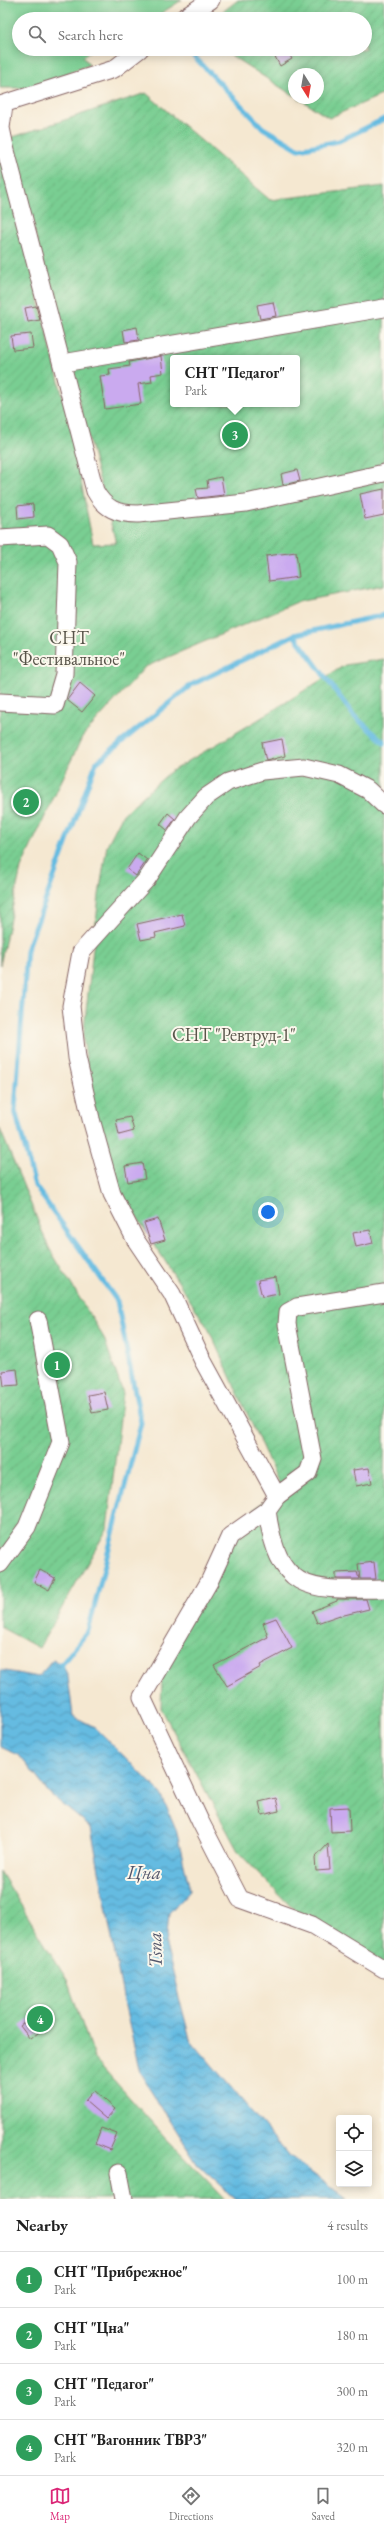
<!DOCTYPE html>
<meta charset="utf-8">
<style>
:root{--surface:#fff;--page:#f2f2f2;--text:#222;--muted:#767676;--line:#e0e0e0;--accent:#db2777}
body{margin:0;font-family:"EB Garamond",serif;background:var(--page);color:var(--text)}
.controls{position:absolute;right:12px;bottom:12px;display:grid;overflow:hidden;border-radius:4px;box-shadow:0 2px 10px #0003}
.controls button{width:36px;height:36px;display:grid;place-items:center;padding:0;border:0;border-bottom:1px solid var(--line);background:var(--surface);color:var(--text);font:20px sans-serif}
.compass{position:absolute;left:288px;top:68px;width:36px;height:36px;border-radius:50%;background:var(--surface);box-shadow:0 2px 10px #0003;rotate:169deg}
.you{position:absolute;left:268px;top:1212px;width:14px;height:14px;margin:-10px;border:3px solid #fff;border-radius:50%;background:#1a73e8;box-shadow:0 0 0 6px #1a73e833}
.badge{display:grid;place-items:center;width:26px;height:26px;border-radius:50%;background:var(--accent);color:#fff;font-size:13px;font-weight:700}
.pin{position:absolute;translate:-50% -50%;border:2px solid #fff;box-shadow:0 1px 4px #0006}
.popup{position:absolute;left:170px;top:355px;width:130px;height:52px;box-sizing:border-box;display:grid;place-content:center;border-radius:4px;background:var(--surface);filter:drop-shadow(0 1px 3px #0005);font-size:13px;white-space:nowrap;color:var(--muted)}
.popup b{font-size:15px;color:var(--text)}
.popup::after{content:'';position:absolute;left:50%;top:100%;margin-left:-8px;border:8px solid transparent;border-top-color:var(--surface)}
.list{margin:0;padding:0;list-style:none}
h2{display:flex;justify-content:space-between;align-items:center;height:52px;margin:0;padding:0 16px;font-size:17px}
h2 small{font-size:13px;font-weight:400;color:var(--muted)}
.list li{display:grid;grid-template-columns:26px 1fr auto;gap:12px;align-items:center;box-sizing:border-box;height:56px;padding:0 16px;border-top:1px solid var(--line)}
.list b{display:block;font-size:15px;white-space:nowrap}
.list p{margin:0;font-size:13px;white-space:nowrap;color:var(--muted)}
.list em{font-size:13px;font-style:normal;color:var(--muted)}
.icon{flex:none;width:22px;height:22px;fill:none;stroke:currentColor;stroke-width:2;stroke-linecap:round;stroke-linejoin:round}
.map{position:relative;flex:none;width:384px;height:2199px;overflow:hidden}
.search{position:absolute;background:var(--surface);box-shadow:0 2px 10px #0003;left:12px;right:12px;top:12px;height:44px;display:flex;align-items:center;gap:10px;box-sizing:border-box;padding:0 14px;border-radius:22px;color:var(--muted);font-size:15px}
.sheet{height:276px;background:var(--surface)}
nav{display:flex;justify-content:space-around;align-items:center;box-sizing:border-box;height:56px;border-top:1px solid var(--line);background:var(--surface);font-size:11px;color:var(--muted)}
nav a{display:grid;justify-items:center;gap:2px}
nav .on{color:var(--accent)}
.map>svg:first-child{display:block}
</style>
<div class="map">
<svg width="384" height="2199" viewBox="0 0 384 2199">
<defs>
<pattern id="garden-furrows" width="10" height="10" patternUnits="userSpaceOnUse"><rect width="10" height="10" fill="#79ce92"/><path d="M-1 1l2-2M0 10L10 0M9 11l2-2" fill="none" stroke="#6ab07e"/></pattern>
<pattern id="water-waves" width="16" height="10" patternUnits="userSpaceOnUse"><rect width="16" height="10" fill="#65bbe1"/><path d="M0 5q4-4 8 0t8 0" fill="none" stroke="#5597b7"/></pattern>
</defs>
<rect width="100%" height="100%" fill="#fbf7ec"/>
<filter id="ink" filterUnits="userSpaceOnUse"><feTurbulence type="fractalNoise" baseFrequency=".025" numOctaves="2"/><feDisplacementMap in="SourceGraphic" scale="8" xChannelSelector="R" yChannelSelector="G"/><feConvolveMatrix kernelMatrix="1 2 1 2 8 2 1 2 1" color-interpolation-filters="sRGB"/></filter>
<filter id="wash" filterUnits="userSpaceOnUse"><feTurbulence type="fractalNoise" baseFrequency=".012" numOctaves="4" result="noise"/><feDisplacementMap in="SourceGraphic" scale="16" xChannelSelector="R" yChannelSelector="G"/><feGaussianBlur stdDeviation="0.9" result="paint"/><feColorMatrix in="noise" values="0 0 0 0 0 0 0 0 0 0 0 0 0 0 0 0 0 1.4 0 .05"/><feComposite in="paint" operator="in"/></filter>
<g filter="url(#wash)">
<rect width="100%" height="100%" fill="#f5e8d1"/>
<!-- park -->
<polygon fill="#79ce92" stroke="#62765e" points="0,0 182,0 152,19 19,19 19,49 93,49 83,57 89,65 29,88 0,88"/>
<!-- garden -->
<g fill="url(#garden-furrows)" stroke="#62765e" fill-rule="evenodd">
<polygon points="238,0 384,0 384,94 329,118 298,98 318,98 318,74 294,74 294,96 221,49 365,49 365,19 213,19"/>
<path d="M146,93L270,200L384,186V585L297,602L145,667L82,737L21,868L0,965V144L72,434L93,544L116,543L10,138ZM173,358H297V404H173Z"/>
<polygon points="384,659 384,1966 302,1918 239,1853 161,1708 162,1677 217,1544 280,1486 209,1330 119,1189 95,1115 83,1038 99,895 107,845 123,814 170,772 256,721 345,665"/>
<polygon points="0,1129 49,1248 104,1338 123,1393 107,1529 39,1648 0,1627"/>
<polygon points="0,1871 67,1980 94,2058 164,2136 225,2199 0,2199"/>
</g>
<!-- water -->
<polygon fill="url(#water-waves)" stroke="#586d86" points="53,1660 62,1664 68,1676 73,1716 95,1727 160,1792 176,1829 190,1890 169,1913 166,1946 190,2039 289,2156 347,2199 235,2199 199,2166 140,2073 123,1997 91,1828 50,1794 19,1755 0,1747 0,1670 38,1677"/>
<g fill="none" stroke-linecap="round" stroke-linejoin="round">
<!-- stream -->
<g stroke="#65bbe1" stroke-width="5">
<polyline points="187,49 263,128 299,149 339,141 384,119"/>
<polyline points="294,635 354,716 384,742"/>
<polyline points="62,1669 62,1664 88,1631 141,1423 117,1301 35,1186 15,1110 27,950 96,763 191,685 294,635 384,615"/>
</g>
</g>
<g id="blocks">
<!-- building -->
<g fill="#caaaef">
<polygon points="280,49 286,49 292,59 280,66 273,53"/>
<polygon points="273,302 276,316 260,319 257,305"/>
<polygon points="36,306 40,320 28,322 25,308"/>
<polygon points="137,327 139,340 125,342 123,330"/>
<polygon points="31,334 33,348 13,350 11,336"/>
<polygon points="161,356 163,373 151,375 152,382 138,384 141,404 105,409 100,376 110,375 109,369 130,366 129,362"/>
<polygon points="297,470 300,481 283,485 281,474"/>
<polygon points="221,477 224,495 198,498 196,489 208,488 207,480"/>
<polygon points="384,489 384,515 365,519 360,494"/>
<polygon points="33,504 34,517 18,519 17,506"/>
<polygon points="296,552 299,577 269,581 266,556"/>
<polygon points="80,683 95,696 82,712 67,700"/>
<polygon points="282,739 285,756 266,761 262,743"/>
<polygon points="168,813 175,819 167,830 160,824"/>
<polygon points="138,853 147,860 136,876 127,869"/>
<polygon points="182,914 185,926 155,933 156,937 141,940 137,924"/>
<polygon points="130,1117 134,1131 119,1135 116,1120"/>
<polygon points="142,1163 145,1179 128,1182 125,1166"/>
<polygon points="158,1219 165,1240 151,1244 144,1223"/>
<polygon points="370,1230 373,1243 356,1247 353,1233"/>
<polygon points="276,1277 279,1294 262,1297 258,1280"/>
<polygon points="17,1369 19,1385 4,1386 2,1371"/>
<polygon points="104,1392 108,1410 92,1413 88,1395"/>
<polygon points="369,1468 372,1483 356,1486 353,1470"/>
<polygon points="374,1562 376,1579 360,1579 358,1564"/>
<polygon points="40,1570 55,1578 49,1590 34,1582"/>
<polygon points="357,1572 359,1579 336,1579 336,1573"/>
<polygon points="337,1599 366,1599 369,1609 340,1616 340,1615 317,1623 312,1611 337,1601"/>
<polygon points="276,1618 292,1648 260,1665 261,1667 227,1686 214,1665 268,1637 263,1623"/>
<polygon points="276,1798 279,1811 262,1815 259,1802"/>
<polygon points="349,1807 350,1831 331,1832 330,1808"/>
<polygon points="328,1844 330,1870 316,1871 315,1858"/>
<polygon points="36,2014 46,2027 30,2039 20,2026"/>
<polygon points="94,2090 115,2109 106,2119 85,2101"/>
<polygon points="101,2128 117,2134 110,2150 95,2144"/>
</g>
</g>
</g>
<g filter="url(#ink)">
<use href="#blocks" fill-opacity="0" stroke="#866565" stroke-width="1"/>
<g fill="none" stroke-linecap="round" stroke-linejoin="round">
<!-- minor casing -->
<g stroke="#866565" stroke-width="19">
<g id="minor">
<polyline points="182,19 211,0"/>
<polyline points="0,105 114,69 140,49"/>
<path d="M4,105L1,128L5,147L95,491C105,509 117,514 138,514L246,503L384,473"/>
<polyline points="63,363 384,308"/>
<polyline points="0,538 48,535 60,544 68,562 64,674 55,705 0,702"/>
<polyline points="384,1293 297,1307 288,1312 287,1324 313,1459 308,1473 277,1496 267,1510 230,1536 209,1582 142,1697 200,1821 240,1899 312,1925 384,1969"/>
<polyline points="277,1496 203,1361 172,1294 135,1239 112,1194 91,1119 77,1058 71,1006 81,952 147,879 188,817 206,797 228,782 262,771 304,767 339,775 368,790 384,805"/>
<path d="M267,1510C278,1595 311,1590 384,1589"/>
<polyline points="0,1564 27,1527 61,1442 38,1320"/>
<polyline points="119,2173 124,2199"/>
</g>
</g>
<!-- minor -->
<use href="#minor" stroke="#fff" stroke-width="17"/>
</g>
</g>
<g text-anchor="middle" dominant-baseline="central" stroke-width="4" stroke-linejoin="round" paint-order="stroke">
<!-- park labels -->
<g font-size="18" fill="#58544a" stroke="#fbf7ec">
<text x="69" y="637">СНТ<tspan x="69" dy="21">"Фестивальное"</tspan></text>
<text x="234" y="1034">СНТ "Ревтруд-1"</text>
</g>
<!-- water labels -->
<g font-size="19" font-style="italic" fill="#53566b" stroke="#fbf7ec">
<text x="144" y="1872">Цна</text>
<text transform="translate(155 1950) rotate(-92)">Tsna</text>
</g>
</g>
</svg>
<div class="controls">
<button><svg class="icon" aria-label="locate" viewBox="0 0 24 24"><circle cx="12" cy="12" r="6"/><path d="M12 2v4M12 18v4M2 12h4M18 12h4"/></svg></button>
<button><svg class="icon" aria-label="layers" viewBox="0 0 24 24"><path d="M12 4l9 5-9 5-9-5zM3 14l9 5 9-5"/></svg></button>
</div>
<svg class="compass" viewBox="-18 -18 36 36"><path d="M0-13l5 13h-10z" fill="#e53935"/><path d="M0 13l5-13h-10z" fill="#767676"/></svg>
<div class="you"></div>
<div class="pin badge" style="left:57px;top:1365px;background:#2e9e5b">1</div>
<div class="pin badge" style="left:26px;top:802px;background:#2e9e5b">2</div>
<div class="pin badge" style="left:235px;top:435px;background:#2e9e5b">3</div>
<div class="popup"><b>СНТ &quot;Педагог&quot;</b>Park</div>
<div class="pin badge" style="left:40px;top:2019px;background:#2e9e5b">4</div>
<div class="search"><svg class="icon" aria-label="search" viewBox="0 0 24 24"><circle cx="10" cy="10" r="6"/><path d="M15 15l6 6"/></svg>Search here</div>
</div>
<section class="sheet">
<h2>Nearby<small>4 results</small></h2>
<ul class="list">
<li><span class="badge" style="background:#2e9e5b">1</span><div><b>СНТ &quot;Прибрежное&quot;</b><p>Park</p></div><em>100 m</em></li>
<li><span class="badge" style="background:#2e9e5b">2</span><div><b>СНТ &quot;Цна&quot;</b><p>Park</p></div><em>180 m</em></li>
<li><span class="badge" style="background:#2e9e5b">3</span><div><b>СНТ &quot;Педагог&quot;</b><p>Park</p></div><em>300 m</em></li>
<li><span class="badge" style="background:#2e9e5b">4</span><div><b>СНТ &quot;Вагонник ТВРЗ&quot;</b><p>Park</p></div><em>320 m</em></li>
</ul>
</section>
<nav>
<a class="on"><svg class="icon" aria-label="map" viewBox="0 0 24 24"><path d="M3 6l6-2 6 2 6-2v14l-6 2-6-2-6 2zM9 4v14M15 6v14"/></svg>Map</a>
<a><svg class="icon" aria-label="directions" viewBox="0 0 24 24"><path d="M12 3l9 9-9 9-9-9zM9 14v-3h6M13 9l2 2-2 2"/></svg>Directions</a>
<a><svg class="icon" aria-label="saved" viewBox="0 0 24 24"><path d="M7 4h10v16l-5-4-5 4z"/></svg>Saved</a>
</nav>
